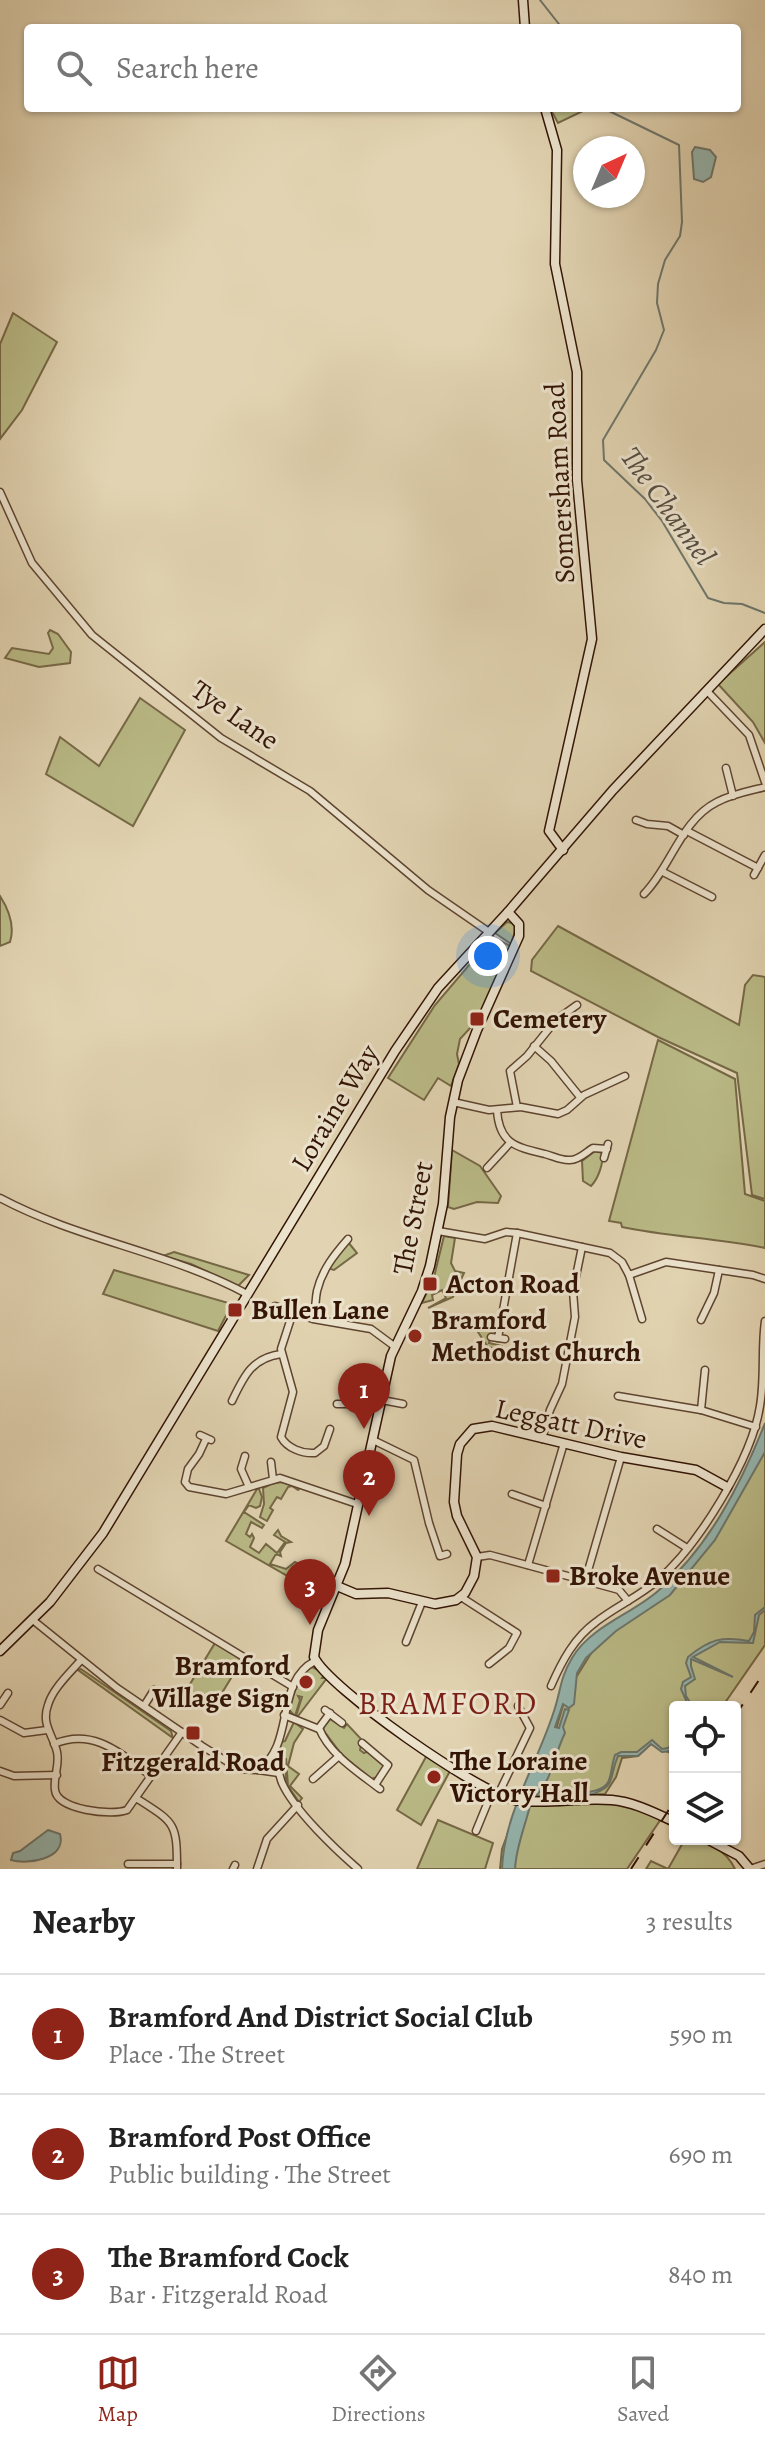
<!DOCTYPE html>
<meta charset="utf-8">
<style>
:root{--surface:#fff;--page:#f6f6f6;--text:#222;--muted:#767676;--line:#e0e0e0;--accent:#8f2418}
body{margin:0;font-family:Alegreya,serif;background:var(--page);color:var(--text)}
.controls{position:absolute;right:24px;bottom:24px;display:grid;overflow:hidden;border-radius:8px;box-shadow:0 2px 6px #0004}
.controls button{width:72px;height:72px;display:grid;place-items:center;padding:0;border:0;border-bottom:2px solid var(--line);background:var(--surface);color:var(--text);font:40px sans-serif}
.compass{position:absolute;left:573px;top:136px;width:72px;height:72px;border-radius:50%;background:var(--surface);box-shadow:0 2px 6px #0004;rotate:44deg}
.you{position:absolute;left:488px;top:956px;width:28px;height:28px;margin:-20px;border:6px solid #fff;border-radius:50%;background:#1a73e8;box-shadow:0 0 0 12px #1a73e833}
.badge{display:grid;place-items:center;width:52px;height:52px;border-radius:50%;background:var(--accent);color:#fff;font-size:26px;font-weight:700}
.pin{position:absolute;translate:-50% -66px;filter:drop-shadow(0 2px 4px #0008)}
.pin::after{content:'';position:absolute;top:42px;width:28px;height:24px;background:inherit;clip-path:polygon(0 0,100% 0,50% 100%)}
.list{margin:0;padding:0;list-style:none}
h2{display:flex;justify-content:space-between;align-items:center;height:104px;margin:0;padding:0 32px;font-size:34px}
h2 small{font-size:26px;font-weight:400;color:var(--muted)}
.list li{display:grid;grid-template-columns:52px 1fr auto;gap:24px;align-items:center;box-sizing:border-box;height:120px;padding:0 32px;border-top:2px solid var(--line)}
.list b{display:block;font-size:30px;white-space:nowrap}
.list p{margin:0;font-size:26px;white-space:nowrap;color:var(--muted)}
.list em{font-size:26px;font-style:normal;color:var(--muted)}
.icon{flex:none;width:44px;height:44px;fill:none;stroke:currentColor;stroke-width:2;stroke-linecap:round;stroke-linejoin:round}
.map{position:relative;flex:none;width:765px;height:1869px;overflow:hidden}
.search{position:absolute;background:var(--surface);box-shadow:0 2px 6px #0004;left:24px;right:24px;top:24px;height:88px;display:flex;align-items:center;gap:20px;box-sizing:border-box;padding:0 28px;border-radius:8px;color:var(--muted);font-size:30px}
.sheet{height:464px;background:var(--surface)}
nav{display:flex;justify-content:space-around;align-items:center;box-sizing:border-box;height:112px;border-top:2px solid var(--line);background:var(--surface);font-size:22px;color:var(--muted)}
nav a{display:grid;justify-items:center;gap:4px}
nav .on{color:var(--accent)}
.map>svg:first-child{display:block}
</style>
<div class="map">
<svg width="765" height="1869" viewBox="0 0 765 1869">
<rect width="100%" height="100%" fill="#e2d4b2"/>
<filter id="stains"><feTurbulence type="fractalNoise" baseFrequency=".0025" numOctaves="4"/><feColorMatrix values="0 0 0 0 .2 0 0 0 0 .09 0 0 0 0 .02 0 0 0 .5 -.17"/></filter>
<radialGradient id="worn" r=".72"><stop offset=".6" stop-color="#630" stop-opacity="0"/><stop offset="1" stop-color="#630" stop-opacity=".3"/></radialGradient>
<!-- green -->
<g fill="#babb87" stroke="#766846" stroke-width="2">
<polygon points="550,108 589,108 558,123"/>
<polygon points="13,313 57,342 22,410 0,439 0,344"/>
<polygon points="50,630 58,634 71,652 70,663 39,667 5,658 12,648 49,654 53,648 48,633"/>
<polygon points="765,642 765,743 753,722 718,684"/>
<polygon points="140,698 185,730 133,826 46,774 60,737 99,766"/>
<path d="M0,896C9,910 15,926 10,942L0,946Z"/>
<polygon points="507,922 512,923 516,928 511,944 495,933"/>
<polygon points="558,926 739,1025 745,985 753,975 765,977 765,1199 752,1195 737,1073 658,1037 531,971 532,960"/>
<polygon points="493,937 512,947 481,1014 478,1014 472,1026 460,1039 457,1054 459,1064 451,1086 438,1078 424,1100 388,1078 435,1005"/>
<path d="M658,1040L735,1079L745,1194L765,1201V1248C718,1238 669,1237 622,1227L621,1223L609,1221Z"/>
<polygon points="452,1150 480,1166 501,1196 498,1203 477,1202 454,1209 448,1207"/>
<path d="M595,1151L602,1153C604,1163 598,1179 591,1186L583,1181L582,1161Z"/>
<polygon points="444,1236 455,1238 451,1263 455,1271 464,1273 453,1297 428,1308 446,1298 442,1290 432,1295 433,1300 422,1303 434,1277"/>
<polygon points="348,1242 357,1253 334,1270 327,1268"/>
<polygon points="174,1252 249,1275 238,1286 191,1264 163,1256"/>
<polygon points="114,1270 232,1304 218,1331 103,1294"/>
<polygon points="493,1322 499,1323 496,1333 491,1335 489,1343 502,1346 503,1350 488,1347 478,1332"/>
<polygon points="765,1433 765,1645 722,1707 675,1707 675,1755 651,1744 638,1756 622,1758 616,1777 605,1794 536,1797 567,1692 600,1639 663,1594 714,1532"/>
<polygon points="282,1482 300,1488 298,1490 292,1486 288,1487 281,1499 277,1497 270,1508 273,1510 267,1521 260,1517 264,1504 263,1488 271,1484"/>
<polygon points="257,1489 259,1489 262,1497 260,1506 256,1508 249,1505 244,1512 264,1525 262,1528 251,1522 246,1534 250,1537 252,1534 254,1538 250,1547 259,1553 266,1544 277,1553 285,1542 274,1535 278,1530 281,1536 291,1542 286,1543 280,1552 281,1556 276,1554 270,1564 286,1569 295,1562 297,1563 291,1578 226,1541"/>
<polygon points="215,1643 242,1660 211,1711 184,1694"/>
<path d="M312,1667L322,1672H320L324,1675L322,1678H327L298,1716H296L302,1697L298,1696L300,1700L295,1716L289,1710C293,1695 298,1675 312,1667Z"/>
<polygon points="81,1669 171,1731 173,1738 78,1670"/>
<polygon points="330,1719 344,1728 347,1724 362,1740 360,1750 364,1753 369,1751 383,1762 384,1768 378,1777 370,1779 342,1755 324,1731 323,1727"/>
<path d="M294,1722L303,1729L294,1743L288,1766L299,1774L290,1786L302,1798L299,1802L288,1786L286,1758V1786C280,1771 279,1759 280,1742L285,1741Z"/>
<polygon points="427,1755 450,1771 421,1825 397,1810"/>
<polygon points="618,1801 663,1816 627,1869 500,1869 502,1849 519,1804"/>
<polygon points="438,1820 493,1843 485,1869 417,1869"/>
<path d="M685,1839C706,1839 726,1850 735,1869H646L651,1861L668,1869Z"/>
</g>
<!-- water -->
<g fill="#95b7b1" stroke="#6d766c" stroke-width="2">
<polygon points="695,147 710,150 716,157 711,177 703,182 694,179 692,152"/>
<path d="M765,1423V1452L715,1540L670,1595L616,1631L586,1658L577,1673L574,1704L569,1708L563,1704L555,1727L559,1728L565,1709L569,1710L563,1727L565,1733C554,1755 553,1778 536,1796L557,1795V1798L531,1802C526,1824 516,1846 515,1869H502C504,1814 536,1766 553,1714C561,1692 559,1680 572,1658C591,1626 632,1614 658,1591C709,1547 741,1484 765,1423Z"/>
<path d="M765,1607V1610L759,1615L753,1643L720,1642L693,1657L733,1677L691,1659V1666L695,1679L685,1686L686,1696L693,1707H689L681,1689L683,1682L691,1677L686,1663L688,1657C710,1639 722,1636 749,1641L754,1632L755,1615Z"/>
<path d="M652,1740L662,1749L668,1748L675,1742C675,1749 669,1752 662,1752L651,1744L638,1756H618C608,1778 618,1786 590,1795L589,1792C616,1787 608,1775 615,1755L621,1752H637Z"/>
<path d="M48,1830L60,1834C67,1859 28,1865 11,1860L13,1853L20,1851Z"/>
</g>
<g fill="none" stroke-linecap="round" stroke-linejoin="round">
<!-- stream -->
<g stroke="#6d766c" stroke-width="2">
<polyline points="540,0 562,28"/>
<polyline points="603,108 679,145 682,222 680,236 665,260 658,284 657,303 664,330 656,350 603,440 604,460 645,499 662,521 708,598 724,603 742,604 765,613"/>
</g>
<!-- street casing -->
<g stroke="#5e4430" stroke-width="9">
<g id="street">
<polyline points="0,492 32,563 92,635 221,738 310,791 428,890 489,932"/>
<polyline points="707,691 749,735 765,782"/>
<polyline points="726,768 733,796"/>
<polyline points="636,820 647,824 668,826 684,835"/>
<polyline points="687,831 758,868"/>
<polyline points="663,872 712,897"/>
<polyline points="754,875 765,855"/>
<path d="M644,894C671,867 681,820 717,802C732,794 749,791 765,787"/>
<polyline points="534,1046 551,1061 580,1097"/>
<polyline points="453,1102 489,1110 521,1107 558,1114 567,1110 584,1095 625,1076"/>
<polyline points="517,1107 510,1071 527,1056 556,1020 577,1005"/>
<path d="M497,1110C499,1144 516,1147 545,1154C553,1156 562,1161 570,1160C579,1160 586,1152 593,1148L607,1149"/>
<polyline points="604,1158 608,1144"/>
<polyline points="487,1168 510,1143"/>
<path d="M0,1198C79,1240 169,1252 247,1294"/>
<polyline points="438,1231 485,1239 506,1232 517,1233 610,1253 622,1262 629,1275 666,1262 753,1275 765,1279"/>
<polyline points="629,1275 642,1319"/>
<polyline points="275,1306 313,1319 371,1329 394,1346"/>
<path d="M293,1312L281,1349L293,1392L281,1437C287,1448 302,1454 315,1453L324,1446L330,1429"/>
<path d="M313,1318C316,1309 315,1301 317,1291C322,1270 334,1255 348,1239"/>
<polyline points="701,1320 714,1293 719,1270"/>
<polyline points="491,1337 505,1339"/>
<polyline points="498,1338 517,1233"/>
<polyline points="618,1396 701,1410 756,1427"/>
<polyline points="382,1400 403,1404"/>
<path d="M232,1401C244,1376 252,1358 281,1354"/>
<path d="M337,1404H348C361,1385 359,1383 384,1385"/>
<polyline points="701,1410 705,1370"/>
<polyline points="200,1435 211,1440"/>
<polyline points="206,1439 199,1454 188,1469 185,1482 189,1487 226,1494 280,1478 357,1504"/>
<polyline points="542,1439 550,1410 562,1384 575,1317 573,1291 582,1247"/>
<polyline points="373,1440 414,1460 429,1523 440,1556 447,1554"/>
<polyline points="245,1456 241,1469 249,1487"/>
<polyline points="271,1462 273,1479"/>
<polyline points="512,1494 546,1506"/>
<polyline points="657,1529 687,1548"/>
<polyline points="477,1557 490,1555 612,1588 619,1590 628,1601"/>
<polyline points="528,1565 564,1443"/>
<polyline points="98,1569 293,1687"/>
<polyline points="585,1581 621,1457"/>
<polyline points="461,1597 517,1633 509,1648 489,1664"/>
<path d="M34,1621L117,1688L202,1746L239,1769L258,1770C296,1745 274,1682 315,1661"/>
<polyline points="406,1642 422,1602"/>
<path d="M81,1660C70,1673 53,1688 48,1705C41,1724 53,1735 57,1752C60,1765 53,1777 55,1790C57,1810 112,1816 127,1810L182,1732"/>
<path d="M551,1686C562,1661 574,1638 596,1622C615,1607 638,1597 657,1581C698,1546 752,1459 760,1406C765,1377 761,1349 765,1321"/>
<polyline points="0,1705 8,1693"/>
<polyline points="144,1706 154,1690"/>
<polyline points="325,1710 342,1723"/>
<path d="M330,1713L319,1728C329,1754 358,1772 380,1789"/>
<polyline points="284,1715 319,1729"/>
<polyline points="0,1720 24,1733 47,1730"/>
<polyline points="362,1743 388,1765 375,1785"/>
<path d="M54,1744C94,1727 121,1754 151,1776"/>
<path d="M275,1752C277,1762 278,1773 282,1783C294,1810 335,1849 358,1869"/>
<polyline points="258,1770 279,1773"/>
<polyline points="0,1771 14,1776 57,1775"/>
<polyline points="313,1779 339,1756"/>
<polyline points="498,1795 530,1728 518,1706"/>
<path d="M136,1798C175,1823 177,1822 177,1869"/>
<polyline points="476,1831 492,1792"/>
<polyline points="128,1864 177,1864"/>
<polyline points="233,1869 235,1865"/>
<polyline points="257,1869 267,1839 298,1805"/>
<polyline points="750,1869 765,1864"/>
</g>
</g>
<!-- secondary casing -->
<g stroke="#321405" stroke-width="11">
<g id="secondary">
<polyline points="523,0 525,28"/>
<polyline points="545,108 557,150 555,264 577,372 577,480 592,639 549,831 563,850"/>
<path d="M508,912L519,924V936L477,1030L458,1080L450,1117L443,1204L430,1266L422,1291L391,1356L345,1564L318,1630L314,1657C328,1688 480,1794 515,1800C548,1805 579,1797 612,1800C634,1802 655,1813 675,1822"/>
<polyline points="337,1586 356,1594 388,1593 435,1604 456,1600 465,1593 474,1576 477,1557 457,1516 454,1502 457,1454 460,1444 473,1429 492,1426 621,1457 696,1470 727,1487"/>
<polyline points="0,1651 50,1602 103,1533 395,1051 438,988 508,912 613,790 765,629"/>
<polyline points="707,1839 739,1856 750,1869"/>
</g>
</g>
<!-- street -->
<use href="#street" stroke="#ece3cd" stroke-width="6"/>
<!-- secondary -->
<use href="#secondary" stroke="#ece3cd" stroke-width="8"/>
<!-- rail -->
<g stroke="#321405" stroke-width="2" stroke-dasharray="14 14" stroke-linecap="butt">
<polyline points="735,1716 765,1671"/>
<polyline points="631,1869 675,1800"/>
</g>
</g>
<!-- markers -->
<g fill="#8f2418" stroke="#ece3cd" stroke-width="3">
<rect x="469" y="1011" width="16" height="16" rx="4"/>
<rect x="422" y="1276" width="16" height="16" rx="4"/>
<rect x="227" y="1302" width="16" height="16" rx="4"/>
<circle cx="415" cy="1336" r="8"/>
<rect x="545" y="1568" width="16" height="16" rx="4"/>
<circle cx="306" cy="1682" r="8"/>
<rect x="185" y="1725" width="16" height="16" rx="4"/>
<circle cx="434" cy="1777" r="8"/>
</g>
<g text-anchor="middle" dominant-baseline="central" stroke-width="6" stroke-linejoin="round" paint-order="stroke">
<!-- street labels -->
<g font-size="28" fill="#321405" stroke="#ece3cd">
<text transform="translate(560 483) rotate(-93)">Somersham Road</text>
<text transform="translate(235 715) rotate(35)">Tye Lane</text>
<text transform="translate(335 1108) rotate(-59)">Loraine Way</text>
<text transform="translate(413 1218) rotate(-79)">The Street</text>
<text transform="translate(571 1424) rotate(12)">Leggatt Drive</text>
</g>
<!-- poi labels -->
<g font-size="28" font-weight="bold" fill="#321405" stroke="#ece3cd" text-anchor="start">
<text x="493" y="1019">Cemetery</text>
<text x="446" y="1284">Acton Road</text>
<text x="251" y="1310">Bullen Lane</text>
<text x="431" y="1320">Bramford<tspan x="431" dy="32">Methodist Church</tspan></text>
<text x="569" y="1576">Broke Avenue</text>
<text x="290" y="1666" text-anchor="end">Bramford<tspan x="290" dy="32">Village Sign</tspan></text>
<text x="450" y="1761">The Loraine<tspan x="450" dy="32">Victory Hall</tspan></text>
<text x="193" y="1762" text-anchor="middle">Fitzgerald Road</text>
</g>
<!-- water labels -->
<g font-size="30" font-style="italic" fill="#554d41" stroke="#ece3cd">
<text transform="translate(668 506) rotate(54)">The Channel</text>
</g>
<!-- quarter labels -->
<g font-size="32" letter-spacing="2" fill="#7a1f14" stroke="#ece3cd">
<text x="448" y="1703">BRAMFORD</text>
</g>
</g>
<rect width="100%" height="100%" filter="url(#stains)"/>
<rect width="100%" height="100%" fill="url(#worn)"/>
</svg>
<div class="controls">
<button><svg class="icon" aria-label="locate" viewBox="0 0 24 24"><circle cx="12" cy="12" r="6"/><path d="M12 2v4M12 18v4M2 12h4M18 12h4"/></svg></button>
<button><svg class="icon" aria-label="layers" viewBox="0 0 24 24"><path d="M12 4l9 5-9 5-9-5zM3 14l9 5 9-5"/></svg></button>
</div>
<svg class="compass" viewBox="-18 -18 36 36"><path d="M0-13l5 13h-10z" fill="#e53935"/><path d="M0 13l5-13h-10z" fill="#767676"/></svg>
<div class="you"></div>
<div class="pin badge" style="left:364px;top:1429px">1</div>
<div class="pin badge" style="left:369px;top:1516px">2</div>
<div class="pin badge" style="left:310px;top:1625px">3</div>
<div class="search"><svg class="icon" aria-label="search" viewBox="0 0 24 24"><circle cx="10" cy="10" r="6"/><path d="M15 15l6 6"/></svg>Search here</div>
</div>
<section class="sheet">
<h2>Nearby<small>3 results</small></h2>
<ul class="list">
<li><span class="badge">1</span><div><b>Bramford And District Social Club</b><p>Place · The Street</p></div><em>590 m</em></li>
<li><span class="badge">2</span><div><b>Bramford Post Office</b><p>Public building · The Street</p></div><em>690 m</em></li>
<li><span class="badge">3</span><div><b>The Bramford Cock</b><p>Bar · Fitzgerald Road</p></div><em>840 m</em></li>
</ul>
</section>
<nav>
<a class="on"><svg class="icon" aria-label="map" viewBox="0 0 24 24"><path d="M3 6l6-2 6 2 6-2v14l-6 2-6-2-6 2zM9 4v14M15 6v14"/></svg>Map</a>
<a><svg class="icon" aria-label="directions" viewBox="0 0 24 24"><path d="M12 3l9 9-9 9-9-9zM9 14v-3h6M13 9l2 2-2 2"/></svg>Directions</a>
<a><svg class="icon" aria-label="saved" viewBox="0 0 24 24"><path d="M7 4h10v16l-5-4-5 4z"/></svg>Saved</a>
</nav>
